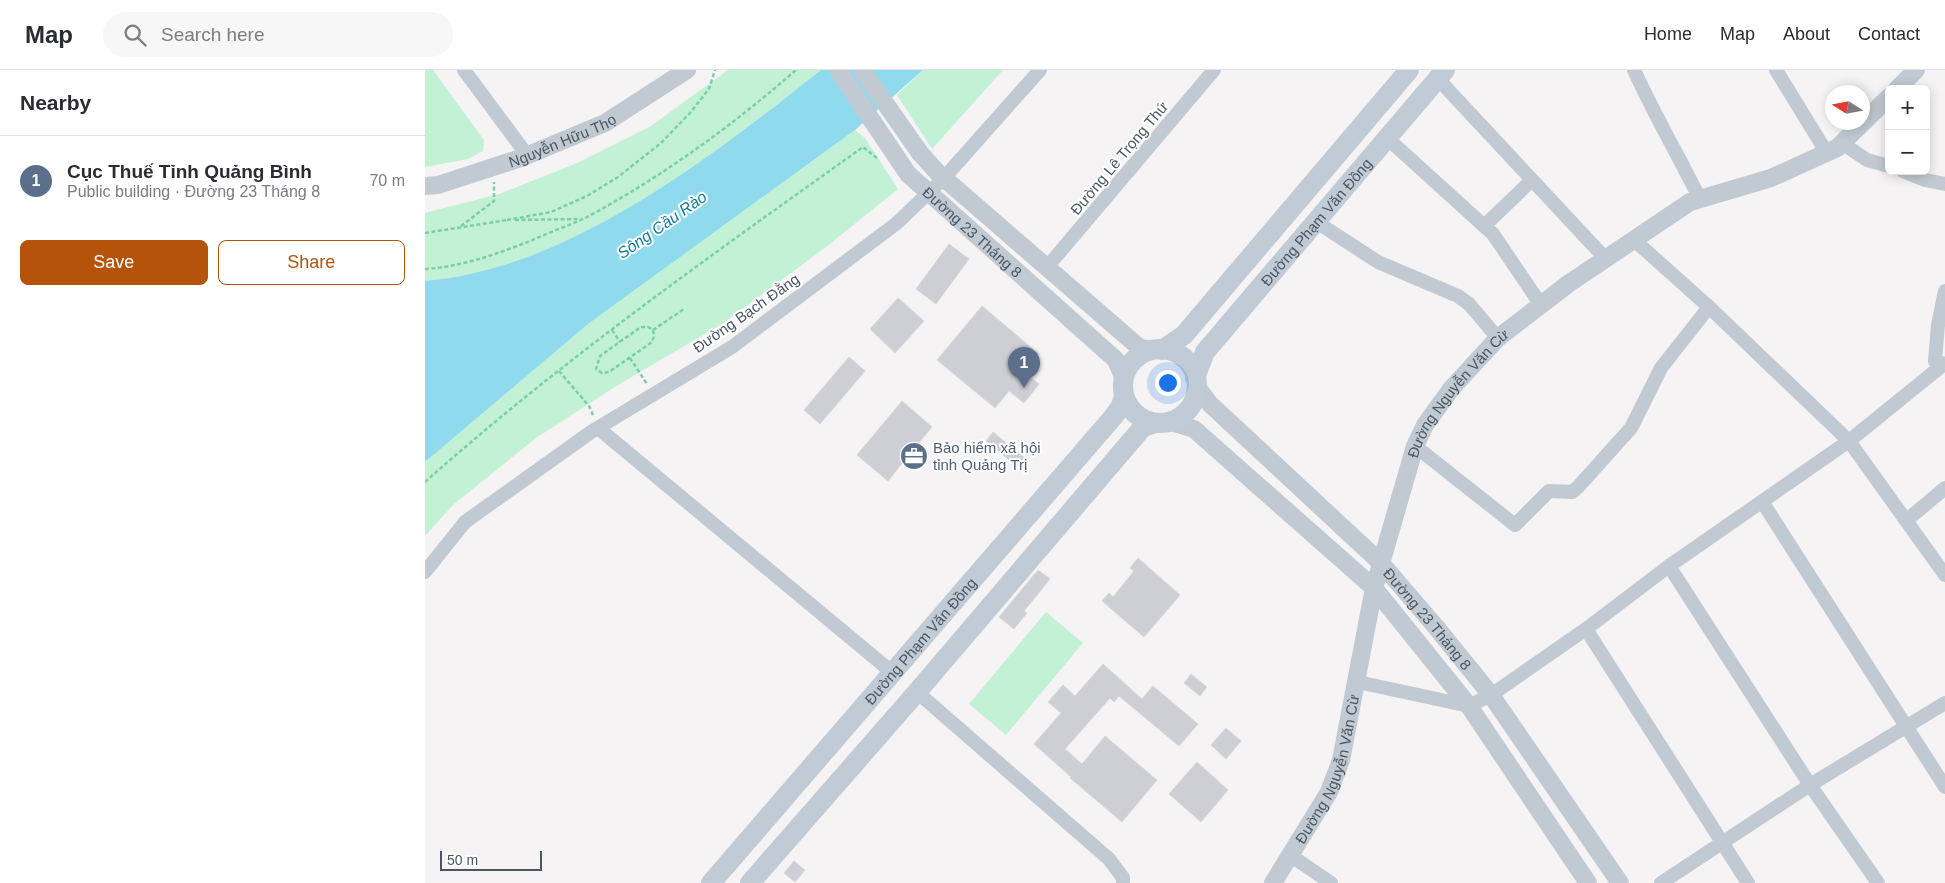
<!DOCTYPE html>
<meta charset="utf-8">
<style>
:root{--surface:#fff;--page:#f7f7f7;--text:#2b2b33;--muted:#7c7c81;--line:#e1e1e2;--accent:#b45309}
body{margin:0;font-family:Arial,sans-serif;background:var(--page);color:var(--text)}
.controls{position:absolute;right:15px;top:15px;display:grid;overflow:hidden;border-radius:8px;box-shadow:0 2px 12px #0003}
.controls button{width:45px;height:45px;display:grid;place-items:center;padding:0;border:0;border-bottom:1px solid var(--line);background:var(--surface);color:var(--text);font:25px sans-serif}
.compass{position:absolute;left:1400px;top:15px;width:45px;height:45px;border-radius:50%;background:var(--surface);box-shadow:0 2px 12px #0003;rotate:281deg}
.scale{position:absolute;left:15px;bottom:12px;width:102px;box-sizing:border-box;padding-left:5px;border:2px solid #4a5661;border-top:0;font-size:14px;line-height:18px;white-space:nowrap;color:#4a5661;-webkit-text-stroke:4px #fff;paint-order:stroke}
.you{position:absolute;left:742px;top:312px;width:18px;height:18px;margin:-12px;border:4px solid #fff;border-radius:50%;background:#1a73e8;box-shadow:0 0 0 8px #1a73e833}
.badge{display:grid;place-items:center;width:32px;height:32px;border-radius:50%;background:var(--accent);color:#fff;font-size:16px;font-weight:700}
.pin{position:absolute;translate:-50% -41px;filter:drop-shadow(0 1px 2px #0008)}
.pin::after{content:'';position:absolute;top:26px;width:18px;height:15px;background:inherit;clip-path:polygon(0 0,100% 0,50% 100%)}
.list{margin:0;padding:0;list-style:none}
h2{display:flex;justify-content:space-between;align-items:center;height:65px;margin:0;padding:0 20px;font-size:21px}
h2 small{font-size:16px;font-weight:400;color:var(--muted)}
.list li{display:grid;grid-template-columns:32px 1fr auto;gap:15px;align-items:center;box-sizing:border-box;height:90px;padding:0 20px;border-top:1px solid var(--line)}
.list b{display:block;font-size:19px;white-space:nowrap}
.list p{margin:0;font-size:16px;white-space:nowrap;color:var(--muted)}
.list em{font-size:16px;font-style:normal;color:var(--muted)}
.actions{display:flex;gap:10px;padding:15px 20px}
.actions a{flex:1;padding:11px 0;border:1px solid var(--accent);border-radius:8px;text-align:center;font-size:18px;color:var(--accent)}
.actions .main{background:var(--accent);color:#fff}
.icon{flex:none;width:28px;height:28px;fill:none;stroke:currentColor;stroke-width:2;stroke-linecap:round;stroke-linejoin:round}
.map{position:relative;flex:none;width:1520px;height:813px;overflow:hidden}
header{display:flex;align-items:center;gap:30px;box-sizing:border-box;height:70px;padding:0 25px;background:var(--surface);border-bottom:1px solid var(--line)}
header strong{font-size:24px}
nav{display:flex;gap:28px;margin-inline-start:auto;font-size:18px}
.search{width:350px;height:45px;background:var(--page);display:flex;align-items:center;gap:12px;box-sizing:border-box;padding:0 18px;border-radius:28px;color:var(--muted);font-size:19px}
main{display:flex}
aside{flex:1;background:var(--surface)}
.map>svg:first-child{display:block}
</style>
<header>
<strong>Map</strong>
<div class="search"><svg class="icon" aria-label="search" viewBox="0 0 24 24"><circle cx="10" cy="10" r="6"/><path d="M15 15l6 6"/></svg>Search here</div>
<nav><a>Home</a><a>Map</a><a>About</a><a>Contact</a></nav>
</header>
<main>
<aside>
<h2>Nearby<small></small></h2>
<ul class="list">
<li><span class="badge" style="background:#5c6f8a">1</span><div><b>Cục Thuế Tỉnh Quảng Bình</b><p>Public building · Đường 23 Tháng 8</p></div><em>70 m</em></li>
</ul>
<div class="actions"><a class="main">Save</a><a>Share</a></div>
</aside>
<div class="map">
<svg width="1520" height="813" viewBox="0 0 1520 813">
<rect width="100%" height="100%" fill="#f5f3f3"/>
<!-- green -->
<g fill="#c3f1d5">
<polygon points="0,0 8,0 59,70 58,81 43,89 0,97"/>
<path d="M303,0H396C286,87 144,199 0,211V143L74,124L150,94L226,56Z"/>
<polygon points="498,0 578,0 507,79 472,25"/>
<polygon points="430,60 440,68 473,119 401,177 297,254 193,315 111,368 28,435 0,466 0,392 163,254"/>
<polygon points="621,542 658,573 581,665 544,634"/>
</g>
<!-- water -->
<path fill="#90daee" d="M396,0H498L430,60L163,254L0,392V211C144,199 286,87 396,0Z"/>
<!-- building -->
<g fill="#cdcfd5" stroke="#d7d9de">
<polygon points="524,174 544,189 511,234 491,219"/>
<polygon points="473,228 499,251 470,283 445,259"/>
<polygon points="557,236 614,284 599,302 614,314 599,333 584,321 570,338 512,290"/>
<polygon points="424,287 440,301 395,354 379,340"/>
<polygon points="477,331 507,357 493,374 504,384 490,400 479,391 463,411 432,385"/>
<polygon points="568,362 602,390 595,399 561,371"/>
<polygon points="713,488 755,525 719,567 677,531 684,523 688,527 709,501 705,498"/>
<polygon points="613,500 625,509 599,541 602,543 589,559 574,547"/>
<polygon points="678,594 717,629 728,616 773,654 754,676 694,626 689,632 685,628 640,679 657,694 680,666 732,710 697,752 645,708 646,707 609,674 636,643 623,632 638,615 650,626"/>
<polygon points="766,604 782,617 775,626 759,613"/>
<polygon points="801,658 816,671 801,689 786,675"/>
<polygon points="772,692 803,720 776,752 744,724"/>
<polygon points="369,791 380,800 370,812 359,803"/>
</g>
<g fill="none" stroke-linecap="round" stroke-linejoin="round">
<!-- path -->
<g stroke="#7ad0a6" stroke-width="2.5" stroke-dasharray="4 2.5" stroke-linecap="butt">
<polyline points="82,150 126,142 162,126 193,107 236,73 265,43 284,19 290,0"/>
<polyline points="90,150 155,149"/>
<polyline points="36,156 69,131 69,112"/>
<polyline points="0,163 82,150"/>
<path d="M0,199C37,197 75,183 110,169C127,161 146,155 162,147C237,107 308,55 371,0"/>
<polygon points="216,257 223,257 228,260 229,266 227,272 184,302 177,303 171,299 175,286"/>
<polyline points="187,260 195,272"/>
<polyline points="228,260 259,239"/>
<polyline points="205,288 222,314"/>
<polyline points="134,301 164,336 168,345"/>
<path d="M0,412C137,290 288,184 438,77L453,89"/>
</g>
<!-- minor -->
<g stroke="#c1cad2" stroke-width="14">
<polyline points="39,0 102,85"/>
<path d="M1209,0C1229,44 1253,85 1275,129"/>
<polyline points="1351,0 1402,83"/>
<polyline points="1013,9 1180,188"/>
<polyline points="962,68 1068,164 1116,235"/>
<polyline points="1417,73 1442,90 1464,96"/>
<polyline points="1478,101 1500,110 1520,114"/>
<polyline points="890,151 953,192 1033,226 1044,234 1073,268"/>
<polyline points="1059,156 1107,110"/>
<polyline points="1208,169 1284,237 1424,371 1520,505"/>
<polyline points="623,196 789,0"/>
<polyline points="1520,221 1513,255 1510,291 1520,294"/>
<polyline points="173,358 468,603"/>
<polyline points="990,376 1090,455 1124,421 1147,422 1153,417 1206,358 1236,298 1284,237"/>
<polyline points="1338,433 1520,717"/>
<polyline points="1482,450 1520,418"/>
<polyline points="1244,496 1385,715 1453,813"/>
<polyline points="0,502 40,452 166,362 307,277 472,153 519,108 615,0"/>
<polyline points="1161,559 1323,813"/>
<polyline points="933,612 1044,636 1066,625 1161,559 1244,496 1424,371 1519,294"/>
<polyline points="492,622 684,789 698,808 698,813"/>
<polyline points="865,785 906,813"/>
<polyline points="1236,813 1385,715 1520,633"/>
</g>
<!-- tertiary -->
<g stroke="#c1cad2" stroke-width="18">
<path id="s1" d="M413,0L483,104L691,290L699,309"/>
<polyline points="437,0 495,83 513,103 708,272 715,278 727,280"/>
<polyline points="1472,19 1491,0"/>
<path id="s2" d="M0,116L13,115L96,88L180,53L262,0"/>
<path id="s3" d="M771,316L785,334L956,493L1011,557L1066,625L1195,813"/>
<polyline points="746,352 769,359 949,518 1044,636 1163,813"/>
<path id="s4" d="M848,813L904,722L916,690L949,518L990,376L1000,355L1026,319L1073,268L1143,214L1265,132L1346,108L1412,78L1464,27"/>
</g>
<!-- secondary -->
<g stroke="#c1cbd6" stroke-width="20">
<circle cx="735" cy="316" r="37"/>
<polyline points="737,280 759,265 984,0"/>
<path id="s5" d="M770,308L780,282L1020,0"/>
<path id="s6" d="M286,813L689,346L696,336L699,326"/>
<polyline points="325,813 492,622 712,364 718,357 731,353"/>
</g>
</g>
<!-- icons -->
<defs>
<g id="office-disc" transform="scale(1.4375)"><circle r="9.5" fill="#5c6f8a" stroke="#fff"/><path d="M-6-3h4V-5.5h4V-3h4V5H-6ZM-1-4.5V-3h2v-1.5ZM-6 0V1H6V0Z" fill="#fff"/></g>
</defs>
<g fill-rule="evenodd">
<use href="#office-disc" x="489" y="386"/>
</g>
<g text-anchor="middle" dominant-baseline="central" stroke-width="4" stroke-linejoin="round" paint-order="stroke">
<!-- street labels -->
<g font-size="15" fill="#4a5661" stroke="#fff">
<text stroke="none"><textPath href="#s2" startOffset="145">Nguyễn Hữu Thọ</textPath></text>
<text transform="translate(694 88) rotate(-50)">Đường Lê Trọng Thứ</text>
<text stroke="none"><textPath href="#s5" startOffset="199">Đường Phạm Văn Đồng</textPath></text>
<text stroke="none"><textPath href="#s1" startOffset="212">Đường 23 Tháng 8</textPath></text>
<text transform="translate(321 243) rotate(-35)">Đường Bạch Đằng</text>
<text stroke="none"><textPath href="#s4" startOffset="532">Đường Nguyễn Văn Cừ</textPath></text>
<text stroke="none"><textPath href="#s3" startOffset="329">Đường 23 Tháng 8</textPath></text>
<text stroke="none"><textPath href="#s6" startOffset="320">Đường Phạm Văn Đồng</textPath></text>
<text stroke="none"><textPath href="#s4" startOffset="128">Đường Nguyễn Văn Cừ</textPath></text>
</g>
<!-- service labels -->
<g font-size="15" fill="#4e5e75" stroke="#fff" text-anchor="start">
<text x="508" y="377">Bảo hiểm xã hội<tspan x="508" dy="17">tỉnh Quảng Trị</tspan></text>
</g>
<!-- water labels -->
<g font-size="16" font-style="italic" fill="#0c7c9b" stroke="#fff">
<text transform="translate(237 155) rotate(-35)">Sông Cầu Rào</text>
</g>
</g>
</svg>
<div class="controls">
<button>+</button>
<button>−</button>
</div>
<svg class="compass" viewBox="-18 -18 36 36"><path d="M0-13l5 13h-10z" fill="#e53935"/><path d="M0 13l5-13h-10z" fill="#7c7c81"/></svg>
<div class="scale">50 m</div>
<div class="you"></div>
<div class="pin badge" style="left:599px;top:318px;background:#5c6f8a">1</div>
</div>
</main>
